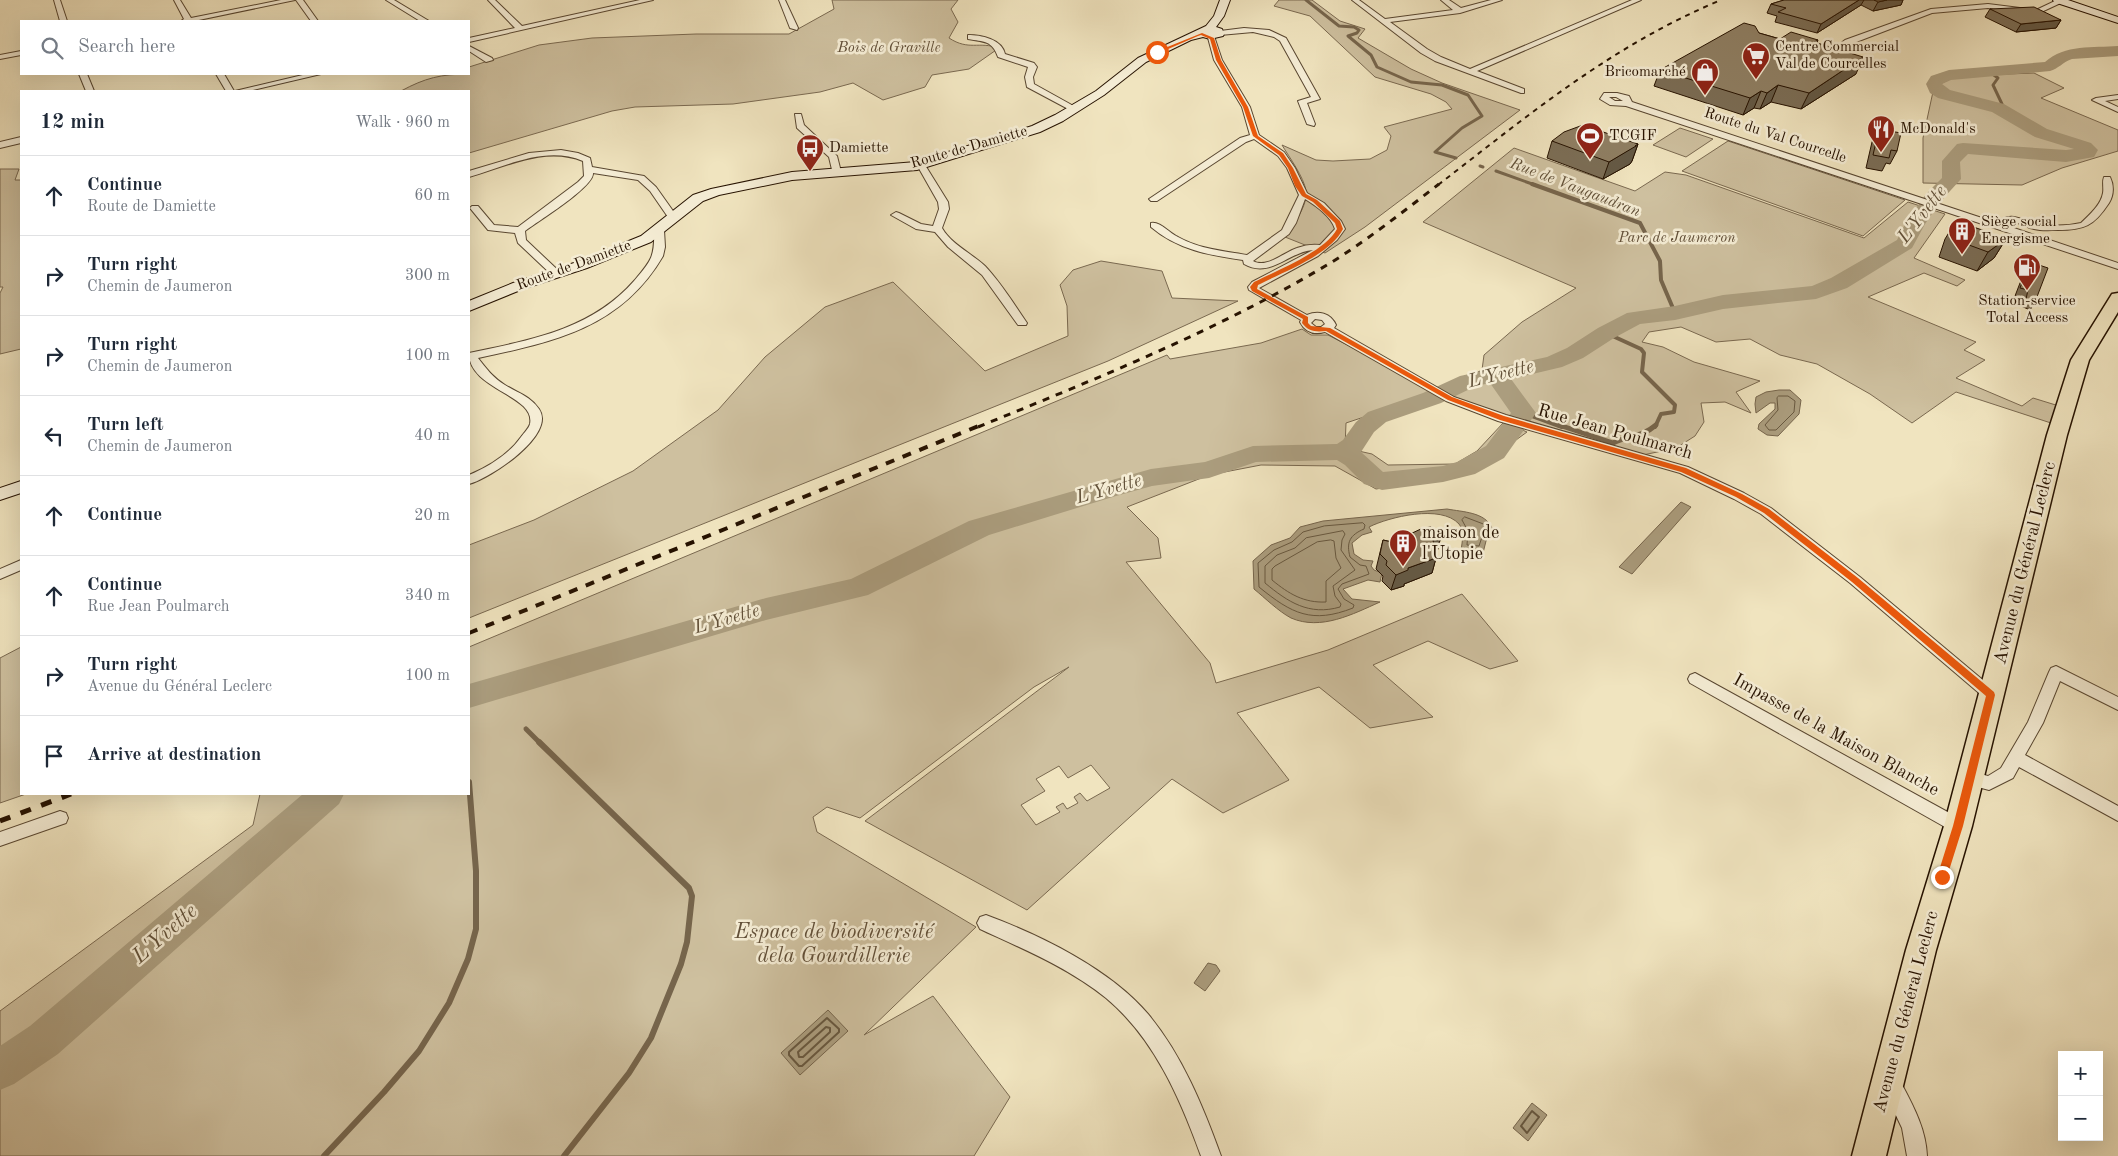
<!DOCTYPE html>
<meta charset="utf-8">
<style>
:root{--surface:#fff;--page:#f2f2f3;--text:#1f2937;--muted:#747a83;--line:#e0e1e3}
body{margin:0;font-family:"Old Standard TT",serif;background:var(--page);color:var(--text)}
.controls{position:absolute;right:15px;bottom:15px;display:grid;overflow:hidden;border-radius:0px;box-shadow:0 5px 20px #0002}
.controls button{width:45px;height:45px;display:grid;place-items:center;padding:0;border:0;border-bottom:1px solid var(--line);background:var(--surface);color:var(--text);font:25px sans-serif}
.stop{position:absolute;width:15px;height:15px;margin:-11px;border:4px solid #ea580c;border-radius:50%;background:#fff}
.stop.end{background:#ea580c;border-color:#fff;box-shadow:0 1px 5px #0008}
.list{margin:0;padding:0;list-style:none}
h2{display:flex;justify-content:space-between;align-items:center;height:65px;margin:0;padding:0 20px;font-size:21px}
h2 small{font-size:16px;font-weight:400;color:var(--muted)}
.list li{display:grid;grid-template-columns:32px 1fr auto;gap:15px;align-items:center;box-sizing:border-box;height:80px;padding:0 20px;border-top:1px solid var(--line)}
.list b{display:block;font-size:19px;white-space:nowrap}
.list p{margin:0;font-size:16px;white-space:nowrap;color:var(--muted)}
.list em{font-size:16px;font-style:normal;color:var(--muted)}
.icon{flex:none;width:28px;height:28px;fill:none;stroke:currentColor;stroke-width:2;stroke-linecap:round;stroke-linejoin:round}
.map{position:relative;flex:none;width:2118px;height:1156px;overflow:hidden}
.search{position:absolute;background:var(--surface);box-shadow:0 5px 20px #0002;left:20px;top:20px;width:450px;height:55px;display:flex;align-items:center;gap:12px;box-sizing:border-box;padding:0 18px;border-radius:0px;color:var(--muted);font-size:19px}
.panel{position:absolute;background:var(--surface);box-shadow:0 5px 20px #0002;left:20px;top:90px;width:450px;height:705px;border-radius:0px}
.map>svg:first-child{display:block}
</style>
<div class="map">
<svg width="2118" height="1156" viewBox="0 0 2118 1156">
<rect width="100%" height="100%" fill="#f0e4bf"/>
<filter id="stains"><feTurbulence type="fractalNoise" baseFrequency=".004" numOctaves="4"/><feColorMatrix values="0 0 0 0 .2 0 0 0 0 .09 0 0 0 0 .02 0 0 0 .5 -.17"/></filter>
<radialGradient id="worn" r=".72"><stop offset=".6" stop-color="#630" stop-opacity="0"/><stop offset="1" stop-color="#630" stop-opacity=".3"/></radialGradient>
<!-- green -->
<g fill="#cec09f" stroke="#7a6950" fill-rule="evenodd">
<path d="M832,0H958L951,9L958,22L949,38C969,51 978,41 999,48L969,69L932,75L925,87L883,100L853,83L820,92L733,104L635,107L612,111L469,153V91H401C425,78 441,74 469,74V67L539,45L592,38L696,34H789L834,9Z"/>
<path d="M1279,0H1312L1340,21L1365,29L1358,38L1411,69L1442,83L1520,110L1365,227L1325,253L1285,237C1293,226 1308,205 1306,191C1304,177 1289,157 1282,145L1316,160L1333,161L1370,159L1387,150L1391,136L1384,127L1452,109L1446,102L1431,94L1375,77L1310,16L1274,6Z"/>
<polygon points="2034,73 2064,88 2041,98 2118,130 2118,151 2062,168 2022,185 1923,183 1923,138 1934,87 1956,76"/>
<polygon points="1680,128 1713,139 1686,157 1653,145"/>
<polygon points="1728,141 1905,200 1863,236 1682,171"/>
<path d="M1514,148L1635,191L1665,172L1686,175L1864,238L1908,202L1945,214L1914,258L1965,280L1957,286L1924,273L1868,297L1976,342L1964,350L1985,360L1956,378L2022,406L2033,398L2059,406L2054,424L1956,392L1912,423L1870,394L1817,364L1780,355L1750,339L1716,342L1681,327L1649,332L1642,342L1663,347L1694,362L1760,381L1736,392L1751,413L1725,402L1701,403L1704,422L1695,436L1676,448L1643,455L1524,424L1439,392L1346,423L1345,448L1372,454L1388,465L1455,464L1477,451L1504,422L1527,432L1469,474L1376,489L1335,466L1261,465L1209,475L1127,507L1158,538L1161,558L1126,562L1210,663L1216,683L1328,650L1462,594L1518,661L1490,669L1428,641L1373,665L1433,717L1370,728L1319,687L1237,713L1289,780L1223,813L1172,779L1027,910L865,821L1069,667L1034,687L860,818L827,807L813,817L817,832L976,927L864,1035L933,996L1010,1097L974,1156H0V1011L253,825L260,794H469V647L1167,355L1170,359L1261,343L1302,329L1311,335H1328L1439,392L1482,370L1484,355L1522,322L1576,288L1423,222ZM1091,765L1110,788L1087,801L1080,793L1074,797L1078,803L1067,809L1063,803L1056,807L1060,812L1036,825L1021,805L1045,791L1036,779L1059,766L1068,778Z"/>
<polygon points="0,169 19,169 15,180 21,180 21,349 0,354 0,293 3,287 0,287"/>
<polygon points="1101,261 1162,271 1172,298 1238,301 1108,361 469,618 469,545 534,520 633,471 718,410 765,357 825,307 893,282 985,371 1068,336 1067,306 1060,285 1073,270"/>
<polygon points="21,647 21,794 26,794 0,803 0,658"/>
</g>
<!-- water -->
<g fill="#ab9d7e" stroke="#76654c">
<polygon points="1779,390 1790,390 1801,400 1799,414 1778,436 1767,435 1758,429 1759,424 1775,409 1775,403 1770,403 1756,413 1755,404 1756,397 1766,392"/>
<polygon points="1681,502 1691,507 1632,574 1619,567"/>
<path d="M1447,509C1463,512 1485,512 1492,528L1486,541L1483,553L1461,551C1462,542 1465,531 1459,524C1441,504 1389,517 1369,527L1372,532L1362,535L1352,543L1354,554L1363,560L1373,561L1371,566L1374,570L1382,573L1380,582L1368,580L1343,589L1352,599L1380,602C1353,614 1321,631 1291,618C1278,611 1265,598 1254,589L1253,561L1271,545L1290,538L1300,527L1323,521Z"/>
<polygon points="1208,963 1216,965 1220,971 1205,991 1194,983"/>
<polygon points="828,1010 848,1031 800,1075 781,1053"/>
<polygon points="1532,1103 1547,1115 1528,1141 1513,1128"/>
</g>
<g fill="none" stroke-linecap="round" stroke-linejoin="round">
<!-- shore-far1 -->
<g stroke="#68583f" stroke-width="1">
<polygon points="1779,396 1788,396 1795,401 1794,412 1776,430 1769,430 1765,425 1778,410 1777,398"/>
<polygon points="1465,517 1486,525 1479,546 1467,545 1468,531 1462,520"/>
<path d="M1363,523L1365,525L1364,529C1350,535 1346,542 1350,557L1360,565L1366,566L1369,574L1342,584L1338,589L1344,599L1354,605L1353,608C1312,624 1292,614 1259,587L1258,563L1274,550L1292,542L1303,532L1324,526Z"/>
<path d="M1343,531L1345,534L1342,540L1341,550L1355,570L1333,586L1335,596L1341,604L1340,607C1309,616 1288,602 1265,583V566L1277,555L1295,548L1306,538Z"/>
<path d="M1331,540L1334,541L1336,558L1341,568L1326,581V602C1304,603 1289,594 1272,580V569L1275,566L1317,542Z"/>
</g>
<!-- shore -->
<g stroke="#68583f" stroke-width="2">
<polygon points="827,1018 839,1029 839,1032 802,1066 799,1066 789,1055 789,1052"/>
<polygon points="826,1027 830,1028 830,1032 803,1057 799,1057 798,1052"/>
<polygon points="1532,1111 1539,1117 1527,1133 1521,1126"/>
</g>
<!-- stream-far3 -->
<g stroke="#76654c" stroke-width="3">
<polyline points="1306,0 1339,26 1354,27 1359,30 1357,33 1348,36 1371,55 1377,67 1411,82 1442,85 1468,95 1482,116 1462,128 1435,152 1456,158"/>
<polyline points="1991,73 1998,78 1993,85 2002,104 1998,108"/>
<polyline points="1480,166 1483,167"/>
<polyline points="1496,171 1535,185"/>
</g>
<!-- stream-far2 -->
<g stroke="#76654c" stroke-width="4">
<polyline points="1532,184 1640,223 1660,261 1661,280 1675,313"/>
<polyline points="1606,333 1641,349 1644,353 1642,372 1675,405 1674,412 1661,414 1655,427"/>
<polyline points="1524,413 1562,427"/>
</g>
<!-- stream-far1 -->
<g stroke="#76654c" stroke-width="5">
<path d="M1559,425L1613,443C1629,435 1641,438 1656,425"/>
<polyline points="526,729 540,743"/>
</g>
<!-- stream -->
<g stroke="#76654c" stroke-width="6">
<polyline points="539,742 689,888 692,896 687,942 681,964 651,1038 629,1073 564,1156"/>
<polyline points="324,1156 384,1092 419,1051 449,1003 468,959 476,929 476,871 469,782"/>
</g>
<!-- river -->
<g fill="#ab9d7e" fill-rule="evenodd">
<path d="M2118,46V56L2072,59C2063,62 2058,69 2050,71L1951,80L1942,84L1950,90L2004,104L2047,129L2091,143L2098,150L2094,157L2066,162L1968,154L1960,162L1961,179L1940,202L1925,224L1912,248L1847,288L1816,299L1723,309L1675,320L1640,324L1614,338L1583,358L1562,367L1511,379L1536,413L1504,458L1475,474L1443,482L1382,490L1364,484L1345,465L1337,460L1256,462L1209,478L1152,486L1116,496L989,535L868,595L766,620L469,708V684L766,598L851,579L969,521L1098,484L1151,469L1205,462L1253,446L1337,444L1343,440L1356,422L1368,412L1423,393L1460,376L1547,357L1567,348L1598,328L1627,313L1675,306L1723,295L1812,286L1831,278L1897,240L1905,224L1926,194L1942,178V161L1957,144L1963,143L2066,150L2074,149L2035,137L1992,112L1938,98L1930,93L1926,84L1931,76L1949,70L2045,62C2065,44 2093,48 2118,46ZM1490,383L1511,413L1486,446L1457,462L1443,466L1383,472L1361,452L1374,432L1386,422L1441,403L1476,386Z"/>
<polygon points="303,794 344,794 339,804 58,1054 14,1084 0,1090 0,1046 30,1026"/>
</g>
<!-- street casing -->
<g stroke="#584630" stroke-width="2">
<g id="street">
<polygon points="54,0 60,0 67,21 60,21"/>
<polygon points="174,0 180,0 191,18 281,0 295,0 194,21 181,21 184,19"/>
<polygon points="296,0 303,0 318,21 311,21"/>
<polygon points="386,0 394,0 429,21 420,21"/>
<polygon points="488,0 495,0 522,26 640,0 653,0 469,42 469,38 515,28"/>
<polygon points="779,0 785,0 798,28 797,30 790,28"/>
<polygon points="1352,0 1359,0 1385,19 1453,10 1441,0 1449,0 1461,8 1491,0 1502,0 1460,13 1390,22 1427,49 1441,57 1470,69 1632,0 1641,0 1477,71 1524,89 1524,93 1521,93 1435,61 1421,53"/>
<polygon points="2057,0 2065,1 2037,14 1988,8 1932,13 1851,44 1829,60 1822,58 1845,40 1931,9 1988,4 2036,10"/>
<polygon points="1244,28 1269,30 1286,38 1320,99 1307,103 1315,124 1314,126 1307,124 1298,101 1311,97 1280,41 1274,37 1253,32 1220,35 1216,33 1220,31"/>
<path d="M1207,34L1214,36L1222,60L1250,107L1259,135L1284,152L1295,168L1307,193L1324,203L1341,221L1345,229L1337,240L1318,256L1259,288L1307,315C1318,310 1331,313 1336,325L1334,328L1454,397L1506,415L1688,467L1744,493L1771,508L1860,577L1996,691L1999,695L1996,699L1991,701L1986,699L1850,583L1761,514L1734,499L1680,473L1498,421L1446,401L1325,332C1314,335 1305,332 1300,322L1301,320L1249,290L1248,287L1252,282L1313,250C1288,252 1270,279 1244,264L1243,260C1209,255 1178,250 1151,227V223C1160,221 1169,233 1178,237C1199,249 1224,251 1247,255L1282,230L1299,195L1287,168L1278,156L1254,139L1246,142L1157,201H1151L1149,199L1240,138L1250,135L1242,107L1214,60ZM1305,199C1316,206 1331,216 1335,229L1320,245C1312,244 1305,245 1297,248C1284,252 1267,269 1253,261L1289,234L1296,223ZM1315,319L1322,320L1325,324L1321,327H1316L1311,323Z"/>
<path d="M968,35C981,35 1002,39 1005,54L1034,63L1037,67L1033,77L1034,84L1079,109L1072,111L1027,87L1025,77L1028,67L998,57C992,40 984,42 968,39Z"/>
<polygon points="469,46 492,58 493,60 486,62 469,51"/>
<polygon points="21,51 21,55 0,59 0,55"/>
<polygon points="79,74 87,74 94,91 86,91"/>
<polygon points="216,74 224,74 234,91 226,91"/>
<polygon points="307,74 321,74 249,91 235,91"/>
<path d="M1604,93H1617L1629,96L1632,102L1997,223C2011,210 2022,221 2037,224C2050,226 2068,226 2081,223C2089,215 2101,205 2103,193C2104,188 2102,182 2104,177H2110C2114,185 2114,195 2109,203C2094,226 2084,230 2058,230C2050,230 2042,231 2034,229C2024,227 2015,218 2005,225L2118,263V269L1626,106L1610,105L1600,99ZM1609,97H1616L1623,101H1615Z"/>
<polygon points="2118,95 2118,99 2105,101 2118,107 2118,112 2092,100 2096,98"/>
<polygon points="795,114 801,114 804,125 837,156 841,172 839,174 833,174 829,157 797,128"/>
<polygon points="21,137 21,143 0,148 0,142"/>
<path d="M561,150L578,153L590,158L592,167L644,176L656,187L678,218L676,220H670L650,191L638,180L593,173C594,187 538,221 525,231L526,240L562,274L557,277L553,276L518,243L515,233L488,230L470,208L472,206H478L494,225L518,227L578,182L584,176L583,161C545,145 505,167 469,177V171L529,153Z"/>
<path d="M921,162L925,165L948,202L949,209L942,228C951,244 971,253 985,266C1001,283 1014,304 1027,323L1026,325H1018L982,275L948,247L935,232L916,229L891,215L896,212L899,213L921,224L933,226L939,209L938,202L917,165Z"/>
<path d="M659,227L664,230L665,247L663,256C621,328 554,342 478,358C486,368 493,378 505,385C518,393 530,396 539,409C557,435 489,479 469,484V475C488,467 509,454 521,437C524,433 529,428 530,424C536,395 469,390 469,353C530,340 591,330 634,281C651,261 655,257 654,230Z"/>
<polygon points="21,560 21,570 0,579 0,569"/>
<polygon points="2056,666 2118,697 2118,710 2060,681 2043,723 2025,755 2118,806 2118,821 2019,767 2013,778 1989,790 1963,783 1961,778 1963,773 1969,771 1988,776 2001,768 2028,722 2049,672 2051,668"/>
<polygon points="1695,673 1964,821 1966,826 1964,831 1958,833 1952,831 1690,683 1688,679 1690,675"/>
<polygon points="60,811 66,813 68,818 66,823 0,846 0,832"/>
<path d="M986,915C1040,935 1110,969 1148,1014C1182,1055 1203,1106 1221,1156H1201C1180,1098 1154,1038 1106,998C1069,968 1023,949 980,929L977,923L980,917Z"/>
<path d="M1891,1074L1898,1077C1911,1102 1926,1127 1927,1156H1907L1902,1128L1881,1084L1884,1077Z"/>
</g>
</g>
<!-- secondary casing -->
<g stroke="#261200" stroke-width="2">
<g id="secondary">
<polygon points="1220,0 1230,0 1224,16 1216,27 1222,29 1224,34 1223,36 1210,39 1203,37 1191,40 1146,62 1104,95 1063,121 1040,132 917,170 792,180 719,195 703,201 651,242 587,268 523,289 469,311 469,301 513,283 577,262 641,236 693,195 711,189 792,172 916,162 1032,126 1055,115 1096,91 1138,58 1206,26 1214,16"/>
<polygon points="2053,0 2068,0 2118,17 2118,23 2054,2"/>
<polygon points="21,481 21,493 0,500 0,488"/>
</g>
</g>
<!-- primary casing -->
<g stroke="#261200" stroke-width="3">
<polygon id="primary" points="2118,293 2118,312 2089,360 2067,435 1972,826 1936,950 1886,1156 1852,1156 1906,950 1944,826 2047,435 2071,360 2112,294"/>
</g>
<!-- street -->
<use href="#street" fill="#f5edd5" fill-rule="evenodd"/>
<!-- secondary -->
<use href="#secondary" fill="#f5edd5" fill-rule="evenodd"/>
<!-- primary -->
<use href="#primary" fill="#f0e4bf" fill-rule="evenodd"/>
<!-- rail-far3 -->
<path stroke="#261200" stroke-width="2" stroke-dasharray="5 5" stroke-linecap="butt" d="M1438,185C1530,114 1611,46 1721,0"/>
<!-- rail-far2 -->
<path stroke="#261200" stroke-width="3" stroke-dasharray="7 7" stroke-linecap="butt" d="M978,427C1098,378 1221,329 1332,262C1370,238 1404,211 1439,184"/>
<!-- rail-far1 -->
<polyline stroke="#261200" stroke-width="4" stroke-dasharray="9 9" stroke-linecap="butt" points="469,633 981,425"/>
<!-- rail -->
<polyline stroke="#261200" stroke-width="5" stroke-dasharray="11 11" stroke-linecap="butt" points="0,821 71,794"/>
</g>
<!-- wall -->
<g fill="#7b6d55" stroke="#261200">
<polygon points="1784,0 1903,0 1901,5 1873,11 1861,5 1817,33 1775,22 1777,16 1767,13 1771,4"/>
<polygon points="1990,9 2061,20 2056,28 2016,32 1985,17"/>
<polygon points="1759,33 1780,39 1818,40 1817,43 1856,74 1801,109 1771,102 1760,109 1754,108 1743,115 1654,86 1660,70"/>
<polygon points="1879,129 1897,151 1890,164 1886,163 1882,171 1866,168 1872,142"/>
<polygon points="1552,141 1638,144 1632,161 1630,164 1603,179 1547,158"/>
<polygon points="1956,221 1988,235 2006,239 1994,258 1977,271 1939,257 1945,239"/>
<polygon points="2036,264 2035,302 2030,310 2021,306 2023,298 2015,296 2020,283 2025,275 2030,276 2031,272"/>
<polygon points="1408,535 1441,536 1437,552 1435,552 1436,558 1432,573 1404,584 1404,586 1391,590 1382,581 1383,576 1376,569 1383,540 1396,543 1406,540"/>
</g>
<!-- shaded-wall -->
<g fill="#645945" stroke="#261200">
<polygon points="1859,0 1864,0 1861,5 1817,33 1821,24"/>
<polygon points="1887,0 1903,0 1901,5 1873,11 1878,2"/>
<polygon points="2061,20 2056,28 2016,32 2021,24"/>
<polygon points="1863,57 1856,74 1801,109 1809,93"/>
<polygon points="1778,85 1771,102 1760,109 1767,93"/>
<polygon points="1761,91 1754,108 1743,115 1750,98"/>
<polygon points="1638,144 1632,161 1630,164 1603,179 1609,162"/>
<polygon points="2006,239 1994,258 1977,271 1988,252"/>
<polygon points="1441,536 1437,552 1428,555 1433,540"/>
<polygon points="1436,558 1432,573 1404,584 1404,586 1391,590 1396,575 1408,568"/>
</g>
<!-- building -->
<g fill="#8f7f63" stroke="#261200">
<polygon points="1784,0 1859,0 1821,24 1778,12 1786,8 1771,4"/>
<polygon points="1874,0 1887,0 1878,2"/>
<polygon points="2034,7 2061,20 2021,24 1990,9"/>
<polygon points="1744,23 1755,26 1759,33 1780,39 1791,32 1818,40 1814,42 1863,57 1809,93 1778,85 1767,93 1761,91 1750,98 1660,70"/>
<polygon points="1583,125 1638,144 1635,146 1636,146 1609,162 1552,141 1564,132"/>
<polygon points="1879,129 1901,133 1897,151 1891,150 1889,158 1873,155"/>
<polygon points="1956,221 1988,232 1988,235 2006,239 1988,252 1950,238"/>
<polygon points="2036,264 2048,268 2035,302 2026,299 2028,290 2020,288 2025,275 2033,276"/>
<polygon points="1431,527 1441,536 1433,540 1436,558 1408,568 1408,570 1396,575 1386,565 1387,561 1380,554 1383,540 1396,543 1407,540 1408,535 1423,528"/>
</g>
<!-- route -->
<path fill="#ea580c" d="M1202,33L1214,38L1221,60L1248,107L1258,136L1283,153L1293,168L1306,194L1317,200L1340,221L1343,229C1330,255 1283,272 1258,285L1257,289L1308,317V323L1311,326L1330,328L1452,397L1504,416L1686,468L1742,494L1769,509L1858,578L1994,692L1995,695L1963,826L1946,880H1938L1937,877L1953,826L1986,696L1852,582L1764,513L1736,497L1681,472L1500,420L1448,400L1326,331C1316,332 1309,332 1302,323L1303,319L1252,291L1250,287L1254,282C1276,271 1326,251 1337,229L1335,223L1313,202L1302,196L1295,186L1288,168L1279,155L1253,136L1243,107L1216,60L1210,39L1201,35L1198,36L1159,53L1155,52Z"/>
<!-- icons -->
<defs>
<g id="supermarket-pin" transform="scale(1.4375)"><path d="M0 17L-7.5 6A9.5 9.5 0 1 1 7.5 6Z" fill="#8f2418" stroke="#f5edd5"/><path d="M-6-5.5h2.5l.6 2H6L4.5 2H-2.5L-4.4-4H-6ZM-1.5 3.2a1.3 1.3 0 1 0 .1 0ZM3 3.2a1.3 1.3 0 1 0 .1 0Z" fill="#fff"/></g>
<g id="shop-pin" transform="scale(1.4375)"><path d="M0 17L-7.5 6A9.5 9.5 0 1 1 7.5 6Z" fill="#8f2418" stroke="#f5edd5"/><path d="M-5-2.5h2.3a2.7 3.5 0 0 1 5.4 0H5L5.5 6h-11ZM-1.5-2.5h3a1.5 2.3 0 0 0-3 0Z" fill="#fff"/></g>
<g id="restaurant-pin" transform="scale(1.4375)"><path d="M0 17L-7.5 6A9.5 9.5 0 1 1 7.5 6Z" fill="#8f2418" stroke="#f5edd5"/><path d="M-5-6h1v4h1v-4h1v4h1v-4h1v5L-1.5 .5V6h-2V.5L-5-1ZM5-6V6H3V1.5H1.5Q1.5-4 5-6Z" fill="#fff"/></g>
<g id="stadium-pin" transform="scale(1.4375)"><path d="M0 17L-7.5 6A9.5 9.5 0 1 1 7.5 6Z" fill="#8f2418" stroke="#f5edd5"/><path d="M0-5a6.5 5 0 1 0 0 10a6.5 5 0 1 0 0-10ZM-3.5-1.8h7v3.6h-7Z" fill="#fff"/></g>
<g id="bus-pin" transform="scale(1.4375)"><path d="M0 17L-7.5 6A9.5 9.5 0 1 1 7.5 6Z" fill="#8f2418" stroke="#f5edd5"/><path d="M-5-6H5V4H4V6H2V4H-2V6H-4V4H-5ZM-3.5-4V0h7V-4ZM-3.5 1.2v1.5H-2V1.2ZM2 1.2v1.5H3.5V1.2Z" fill="#fff"/></g>
<g id="building-pin" transform="scale(1.4375)"><path d="M0 17L-7.5 6A9.5 9.5 0 1 1 7.5 6Z" fill="#8f2418" stroke="#f5edd5"/><path d="M-4-6H4V6H1V3H-1V6H-4ZM-2.5-4.3h1.7v1.8h-1.7ZM.8-4.3h1.7v1.8H.8ZM-2.5-1h1.7V.8h-1.7ZM.8-1h1.7V.8H.8Z" fill="#fff"/></g>
<g id="fuel-pin" transform="scale(1.4375)"><path d="M0 17L-7.5 6A9.5 9.5 0 1 1 7.5 6Z" fill="#8f2418" stroke="#f5edd5"/><path d="M-5.5-6h7V0h2V4h1.3V-2.5L3-4.5l.8-.8L6-3V5H2.5V1h-1V6h-7ZM-4.2-4.7v3.2H.2V-4.7Z" fill="#fff"/></g>
</defs>
<g fill-rule="evenodd">
<use href="#supermarket-pin" x="1756" y="56"/>
<use href="#shop-pin" x="1705" y="72"/>
<use href="#restaurant-pin" x="1881" y="129"/>
<use href="#stadium-pin" x="1590" y="136"/>
<use href="#bus-pin" x="810" y="148"/>
<use href="#building-pin" x="1962" y="231"/>
<use href="#fuel-pin" x="2027" y="267"/>
<use href="#building-pin" x="1403" y="543"/>
</g>
<g text-anchor="middle" dominant-baseline="central" stroke-width="5" stroke-linejoin="round" paint-order="stroke">
<!-- far-poi labels -->
<g font-size="15" fill="#261200" stroke="#f5edd5" text-anchor="start">
<text x="1775" y="47">Centre Commercial<tspan x="1775" dy="17">Val de Courcelles</tspan></text>
<text x="1686" y="72" text-anchor="end">Bricomarché</text>
<text x="1900" y="129">McDonald's</text>
<text x="1609" y="136">TCGIF</text>
<text x="829" y="148">Damiette</text>
<text x="1981" y="222">Siège social<tspan x="1981" dy="17">Energisme</tspan></text>
<text x="2027" y="301" text-anchor="middle">Station-service<tspan x="2027" dy="17">Total Access</tspan></text>
</g>
<!-- far-park labels -->
<g font-size="15" font-style="italic" fill="#614f38" stroke="#f5edd5">
<text x="889" y="48">Bois de Graville</text>
<text x="1677" y="238">Parc de Jaumeron</text>
</g>
<!-- far-street labels -->
<g font-size="15" fill="#261200" stroke="#f5edd5">
<text transform="translate(1775 136) rotate(18)">Route du Val Courcelle</text>
<text transform="translate(969 148) rotate(-16)">Route de Damiette</text>
<text transform="translate(574 266) rotate(-20)">Route de Damiette</text>
</g>
<!-- far-water labels -->
<g font-size="16" font-style="italic" fill="#625139" stroke="#f5edd5">
<text transform="translate(1575 188) rotate(21)">Rue de Vaugaudran</text>
</g>
<!-- street labels -->
<g font-size="18" fill="#261200" stroke="#f5edd5">
<text transform="translate(1615 432) rotate(16)">Rue Jean Poulmarch</text>
<text transform="translate(2025 563) rotate(-76)">Avenue du Général Leclerc</text>
<text transform="translate(1836 735) rotate(29)">Impasse de la Maison Blanche</text>
<text transform="translate(1906 1012) rotate(-75)">Avenue du Général Leclerc</text>
</g>
<!-- poi labels -->
<g font-size="18" fill="#261200" stroke="#f5edd5" text-anchor="start">
<text x="1422" y="533">maison de<tspan x="1422" dy="21">l'Utopie</tspan></text>
</g>
<!-- water labels -->
<g font-size="19" font-style="italic" fill="#625139" stroke="#f5edd5">
<text transform="translate(1923 215) rotate(-52)">L'Yvette</text>
<text transform="translate(1501 375) rotate(-14)">L'Yvette</text>
<text transform="translate(1109 490) rotate(-16)">L'Yvette</text>
<text transform="translate(727 620) rotate(-16)">L'Yvette</text>
</g>
<!-- near-park labels -->
<g font-size="21" font-style="italic" fill="#614f38" stroke="#f5edd5">
<text x="834" y="932">Espace de biodiversité<tspan x="834" dy="24">dela Gourdillerie</tspan></text>
</g>
<!-- near-water labels -->
<g font-size="22" font-style="italic" fill="#625139" stroke="#f5edd5">
<text transform="translate(165 934) rotate(-41)">L'Yvette</text>
</g>
</g>
<rect width="100%" height="100%" filter="url(#stains)"/>
<rect width="100%" height="100%" fill="url(#worn)"/>
</svg>
<div class="controls">
<button>+</button>
<button>−</button>
</div>
<div class="stop" style="left:1157px;top:52px"></div>
<div class="stop end" style="left:1942px;top:877px"></div>
<div class="search"><svg class="icon" aria-label="search" viewBox="0 0 24 24"><circle cx="10" cy="10" r="6"/><path d="M15 15l6 6"/></svg>Search here</div>
<section class="panel">
<h2>12 min<small>Walk · 960 m</small></h2>
<ul class="list">
<li><svg class="icon" aria-label="ahead" viewBox="0 0 24 24"><path d="M12 20V5M6 11l6-6 6 6"/></svg><div><b>Continue</b><p>Route de Damiette</p></div><em>60 m</em></li>
<li><svg class="icon" aria-label="right" viewBox="0 0 24 24"><path d="M7 20v-9h11M14 6l5 5-5 5"/></svg><div><b>Turn right</b><p>Chemin de Jaumeron</p></div><em>300 m</em></li>
<li><svg class="icon" aria-label="right" viewBox="0 0 24 24"><path d="M7 20v-9h11M14 6l5 5-5 5"/></svg><div><b>Turn right</b><p>Chemin de Jaumeron</p></div><em>100 m</em></li>
<li><svg class="icon" aria-label="left" viewBox="0 0 24 24"><path d="M17 20v-9H6M10 6l-5 5 5 5"/></svg><div><b>Turn left</b><p>Chemin de Jaumeron</p></div><em>40 m</em></li>
<li><svg class="icon" aria-label="ahead" viewBox="0 0 24 24"><path d="M12 20V5M6 11l6-6 6 6"/></svg><div><b>Continue</b></div><em>20 m</em></li>
<li><svg class="icon" aria-label="ahead" viewBox="0 0 24 24"><path d="M12 20V5M6 11l6-6 6 6"/></svg><div><b>Continue</b><p>Rue Jean Poulmarch</p></div><em>340 m</em></li>
<li><svg class="icon" aria-label="right" viewBox="0 0 24 24"><path d="M7 20v-9h11M14 6l5 5-5 5"/></svg><div><b>Turn right</b><p>Avenue du Général Leclerc</p></div><em>100 m</em></li>
<li><svg class="icon" aria-label="arrive" viewBox="0 0 24 24"><path d="M6 21V4h12l-3 4 3 4H6"/></svg><div><b>Arrive at destination</b></div></li>
</ul>
</section>
</div>
